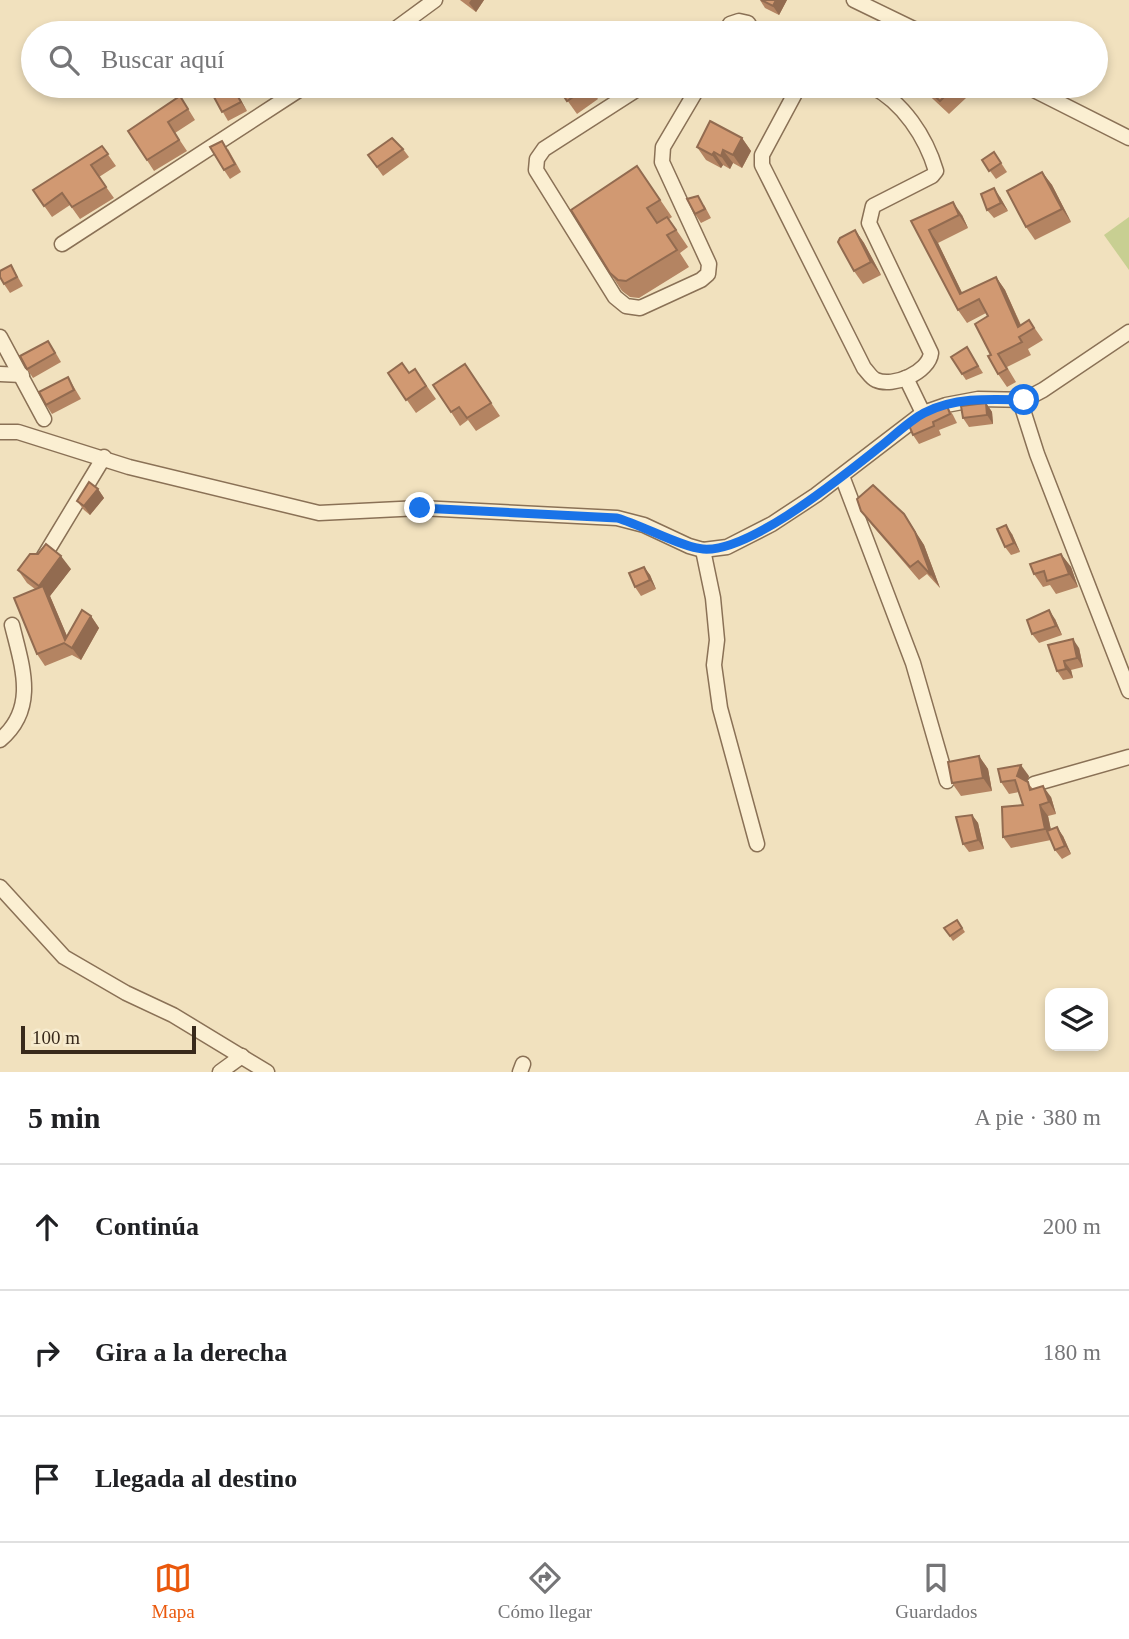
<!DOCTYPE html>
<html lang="es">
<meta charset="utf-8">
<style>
:root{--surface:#fff;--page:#f6f6f6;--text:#202124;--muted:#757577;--line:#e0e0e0;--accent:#ea580c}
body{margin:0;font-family:"Times New Roman",serif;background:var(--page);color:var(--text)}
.controls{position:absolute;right:21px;bottom:21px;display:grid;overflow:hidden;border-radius:14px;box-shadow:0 4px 10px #0003}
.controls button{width:63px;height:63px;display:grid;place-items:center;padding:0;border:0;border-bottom:2px solid var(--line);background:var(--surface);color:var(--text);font:35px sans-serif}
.scale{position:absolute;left:21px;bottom:18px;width:175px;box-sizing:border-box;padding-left:7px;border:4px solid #38291b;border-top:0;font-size:19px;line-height:24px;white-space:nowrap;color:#38291b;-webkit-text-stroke:5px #f7ebce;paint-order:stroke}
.stop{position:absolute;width:21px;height:21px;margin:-16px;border:5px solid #1a73e8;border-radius:50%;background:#fff}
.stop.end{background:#1a73e8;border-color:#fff;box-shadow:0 2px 7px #0008}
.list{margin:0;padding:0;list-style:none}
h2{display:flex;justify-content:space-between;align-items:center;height:91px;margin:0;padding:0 28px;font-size:30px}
h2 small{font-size:23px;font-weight:400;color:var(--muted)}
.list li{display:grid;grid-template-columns:46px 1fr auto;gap:21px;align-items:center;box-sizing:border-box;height:126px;padding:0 28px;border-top:2px solid var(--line)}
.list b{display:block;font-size:26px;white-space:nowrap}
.list em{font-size:23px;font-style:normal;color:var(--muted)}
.icon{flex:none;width:38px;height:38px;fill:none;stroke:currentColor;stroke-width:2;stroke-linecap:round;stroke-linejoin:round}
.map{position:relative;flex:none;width:1129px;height:1072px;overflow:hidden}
.search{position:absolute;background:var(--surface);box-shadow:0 4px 10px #0003;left:21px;right:21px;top:21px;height:77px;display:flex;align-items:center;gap:18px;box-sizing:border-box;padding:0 24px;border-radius:38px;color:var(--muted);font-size:26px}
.sheet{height:469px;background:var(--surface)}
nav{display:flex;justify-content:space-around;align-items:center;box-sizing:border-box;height:98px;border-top:2px solid var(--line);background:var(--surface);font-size:19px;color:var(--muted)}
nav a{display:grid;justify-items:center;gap:4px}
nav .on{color:var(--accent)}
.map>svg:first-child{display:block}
</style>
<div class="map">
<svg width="1129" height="1072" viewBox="0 0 1129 1072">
<rect width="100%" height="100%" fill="#f1e1be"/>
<!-- green -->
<polygon fill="#c8cf92" points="1129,217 1129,270 1104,235"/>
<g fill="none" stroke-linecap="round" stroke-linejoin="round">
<!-- minor casing -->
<g stroke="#8a7156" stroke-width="17">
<g id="minor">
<polyline points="854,0 922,33"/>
<polyline points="390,33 435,0"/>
<polyline points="726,33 730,24 739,21 748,23 754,33"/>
<polyline points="642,86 544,149 537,159 536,170 615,297 626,306 640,308 701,280 708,274 709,264 662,162 663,147 699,86"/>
<path d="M799,86L762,155V165L864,368C868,372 871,378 876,380C893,388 929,372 931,353L869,223L873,206L932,176L936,171C926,137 903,102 871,86"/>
<polyline points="1026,86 1129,138"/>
<polyline points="62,244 305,86"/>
<polyline points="0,337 44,419"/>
<polyline points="0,374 22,375"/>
<polyline points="906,378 923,413"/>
<polyline points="1024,400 1023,410 1037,454 1129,691"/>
<polyline points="0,432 18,432 129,467 319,513 420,508 617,518 644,525 689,546 703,550 727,547 772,524 816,495 923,413 946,405 978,399 1024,400 1043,390 1129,332"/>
<polyline points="842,476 913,663 947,781"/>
<polyline points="703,550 713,598 717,640 714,665 720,708 757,844"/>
<polyline points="43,558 104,457"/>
<path d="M0,740C38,708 22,666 12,625"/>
<polyline points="1034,784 1129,757"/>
<polyline points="0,887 64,957 126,993 173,1015 267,1072"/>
<polyline points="220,1072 242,1056"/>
<polyline points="520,1072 523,1064"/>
</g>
</g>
<!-- minor -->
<use href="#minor" stroke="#fbefd2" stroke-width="14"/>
</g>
<!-- wall -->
<g fill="#b48462">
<polygon points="460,0 484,0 476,12"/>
<polygon points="760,0 787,0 779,15 765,8"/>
<polygon points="208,86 233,86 247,111 228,121"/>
<polygon points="263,86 281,86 269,94"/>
<polygon points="557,86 589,86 598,99 577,114"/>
<polygon points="919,86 957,86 966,98 949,114"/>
<polygon points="187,107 195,120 175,133 187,151 154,171 128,131"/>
<polygon points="742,138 751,151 742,168 733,163 730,169 723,165 721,168 706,160 697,147"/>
<polygon points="102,146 116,166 99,177 114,198 80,219 70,205 52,217 33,190"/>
<polygon points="228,149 241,172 230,179 224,170"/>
<polygon points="403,149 409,157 383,176 368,155"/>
<polygon points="994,152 1007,172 996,179 982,160"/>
<polygon points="637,166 672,217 669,219 688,247 680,253 689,267 639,298 630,297 622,291 610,273"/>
<polygon points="1042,172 1052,185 1071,222 1035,240 1026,227"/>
<polygon points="1000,197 1008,211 994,218 987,210"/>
<polygon points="704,205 711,218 701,223 695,214"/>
<polygon points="962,215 968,228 938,243 962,293 996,277 1005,290 1021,325 1029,320 1043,340 1028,349 1031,355 1007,367 1016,382 1007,387 998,374 991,355 988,316 986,313 967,323 958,310 911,221"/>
<polygon points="855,230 864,243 881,275 863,284 854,271"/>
<polygon points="11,265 23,286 10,293 4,284"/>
<polygon points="54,350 61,362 33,378 27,369"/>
<polygon points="971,354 983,373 966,380 962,374"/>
<polygon points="465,364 500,416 476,431 468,420 460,426 451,412"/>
<polygon points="415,369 436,399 416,413 388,373 409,373"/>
<polygon points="68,377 81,399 52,414 46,405"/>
<polygon points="986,403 992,412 993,424 969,427 963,418"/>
<polygon points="947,406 953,415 957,423 939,430 941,435 919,444 913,435"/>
<polygon points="98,489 104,498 90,515 84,510 77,501"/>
<polygon points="861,511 904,514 924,545 940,588 927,574 919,580 871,524"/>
<polygon points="1012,534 1020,552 1011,555 1005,547"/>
<polygon points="1061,554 1071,567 1078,587 1056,594 1050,585 1043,587 1034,574"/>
<polygon points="644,567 650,575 656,589 641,596 635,587"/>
<polygon points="71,569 50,596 67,636 91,616 99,628 81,660 72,655 45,666 37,654 35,589 27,583 18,570"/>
<polygon points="1055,619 1062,635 1039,643 1032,634"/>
<polygon points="1048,645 1079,648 1083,667 1071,670 1073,678 1063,680 1057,671"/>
<polygon points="979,756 988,769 992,791 961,796 952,783"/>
<polygon points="1029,776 1027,782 1033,789 1051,797 1056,814 1048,816 1051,830 1063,836 1071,854 1062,859 1055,850 1051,840 1011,848 1003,837 1023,805 1019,792 1009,794 1001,782"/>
<polygon points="972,815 978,823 984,849 969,852 963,844"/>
<polygon points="957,920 965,932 953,941 944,928"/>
</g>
<!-- shaded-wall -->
<g fill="#926b50">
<polygon points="471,0 484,0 476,12 469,3"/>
<polygon points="776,0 787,0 779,15 773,6"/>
<polygon points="232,86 233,86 247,111 241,102"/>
<polygon points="742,138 751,151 742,168 733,155"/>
<polygon points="723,150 733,163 730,169 721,156"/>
<polygon points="714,152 723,165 721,168 712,155"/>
<polygon points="1042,172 1052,185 1071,222 1062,209"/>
<polygon points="994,188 1000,197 1008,211 1001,203"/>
<polygon points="953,202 962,215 968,228 959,215"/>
<polygon points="855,230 864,243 881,275 871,262"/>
<polygon points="929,230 938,243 969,307 960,294"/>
<polygon points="996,277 1005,290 1024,333 1018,327"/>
<polygon points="986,403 992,412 993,424 987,415"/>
<polygon points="98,489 104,498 90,515 84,506"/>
<polygon points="904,514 924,545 940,588 931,575"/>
<polygon points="1006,525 1012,534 1020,552 1014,543"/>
<polygon points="1061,554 1071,567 1078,587 1069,574"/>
<polygon points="61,556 71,569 50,596 72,648 65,640 47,597 39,586"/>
<polygon points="644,567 650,575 656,589 650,580"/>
<polygon points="1049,610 1055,619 1062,635 1056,626"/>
<polygon points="91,616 99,628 81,660 72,648"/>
<polygon points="1073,639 1079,648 1083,667 1077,658"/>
<polygon points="1064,661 1071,670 1073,678 1066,669"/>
<polygon points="979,756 988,769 992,791 983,778"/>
<polygon points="1021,765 1029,776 1025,787 1017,776"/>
<polygon points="1043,786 1051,797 1056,814 1049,802"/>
<polygon points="1040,805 1048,816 1053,840 1045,829"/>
<polygon points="972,815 978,823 984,849 978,840"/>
<polygon points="1057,827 1063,836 1071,854 1065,846"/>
</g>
<!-- building -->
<g fill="#d19972" stroke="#926b50" stroke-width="2">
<polygon points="761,0 776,0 773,6"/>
<polygon points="208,86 232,86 241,102 222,112"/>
<polygon points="557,86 589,86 567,101"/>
<polygon points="924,86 955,86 940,101"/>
<polygon points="180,96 188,109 168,122 179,140 147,160 128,131"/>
<polygon points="710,121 742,138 733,155 723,150 721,156 714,152 712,155 697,147"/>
<polygon points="392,138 403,149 377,167 368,155"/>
<polygon points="222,141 235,164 224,170 210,147"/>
<polygon points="102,146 108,154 91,165 106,187 72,207 62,193 44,206 33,190"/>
<polygon points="994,152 1001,163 989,171 982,160"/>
<polygon points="637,166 660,200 647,208 657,223 667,217 676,230 667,235 677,250 626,281 618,280 610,273 571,210"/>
<polygon points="1042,172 1062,209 1026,227 1007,191"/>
<polygon points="994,188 1001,203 987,210 981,194"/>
<polygon points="698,196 705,209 695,214 687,199"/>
<polygon points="953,202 959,215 929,230 960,294 996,277 1018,327 1029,320 1034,328 1019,337 1022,342 998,354 1007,369 998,374 988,356 991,355 975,324 988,316 979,299 958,310 911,221"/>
<polygon points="855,230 871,262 854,271 838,242 840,238"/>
<polygon points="11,265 17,277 4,284 0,277 0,271"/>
<polygon points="48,341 55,353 27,369 20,356"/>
<polygon points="967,347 978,366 962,374 951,357"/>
<polygon points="402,363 409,373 415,369 426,386 406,400 388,373"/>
<polygon points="465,364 491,403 467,418 459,407 451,412 433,385"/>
<polygon points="68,377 74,390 46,405 39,392"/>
<polygon points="986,403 987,415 963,418 961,406"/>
<polygon points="947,406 950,414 933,422 934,426 913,435 908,423 926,412"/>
<polygon points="89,482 98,489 84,506 77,501"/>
<polygon points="873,485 904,514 915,532 931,575 918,561 910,567 861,511 857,499"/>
<polygon points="1006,525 1014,543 1005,547 997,529"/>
<polygon points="46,544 61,556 39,586 18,570 30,554 38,554"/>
<polygon points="1061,554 1069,574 1047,581 1044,571 1034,574 1030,564"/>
<polygon points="644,567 650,580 635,587 629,573"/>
<polygon points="43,586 65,640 82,610 91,616 72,648 64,643 37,654 14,598"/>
<polygon points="1049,610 1056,626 1032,634 1027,620"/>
<polygon points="1073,639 1077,658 1064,661 1066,669 1057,671 1048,645"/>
<polygon points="979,756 983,778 952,783 948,762"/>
<polygon points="1021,765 1017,776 1028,782 1030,790 1043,786 1049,802 1040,805 1045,829 1003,837 1002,807 1023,805 1015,780 1001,782 998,769"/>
<polygon points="972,815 978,840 963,844 956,817"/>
<polygon points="1057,827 1065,846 1055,850 1047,831"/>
<polygon points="957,920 962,928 950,936 944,928"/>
</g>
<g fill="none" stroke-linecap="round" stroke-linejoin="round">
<!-- route -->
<path stroke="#1a73e8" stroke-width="9" d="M420,508L617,518C642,525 683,548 703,549C750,553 844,475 881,446C895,435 909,421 924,413C955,397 990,399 1024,400"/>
</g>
</svg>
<div class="controls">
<button><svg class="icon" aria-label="layers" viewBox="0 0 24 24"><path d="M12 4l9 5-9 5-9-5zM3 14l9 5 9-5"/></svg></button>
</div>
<div class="scale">100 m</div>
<div class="stop" style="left:1024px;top:400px"></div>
<div class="stop end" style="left:420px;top:508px"></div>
<div class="search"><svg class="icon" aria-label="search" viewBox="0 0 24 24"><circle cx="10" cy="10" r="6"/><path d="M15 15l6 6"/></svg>Buscar aquí</div>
</div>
<section class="sheet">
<h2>5 min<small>A pie · 380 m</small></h2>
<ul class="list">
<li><svg class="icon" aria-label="ahead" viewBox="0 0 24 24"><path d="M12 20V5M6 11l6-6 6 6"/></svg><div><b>Continúa</b></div><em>200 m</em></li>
<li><svg class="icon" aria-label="right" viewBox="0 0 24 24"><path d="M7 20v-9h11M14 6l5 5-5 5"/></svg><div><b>Gira a la derecha</b></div><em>180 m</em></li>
<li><svg class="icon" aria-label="arrive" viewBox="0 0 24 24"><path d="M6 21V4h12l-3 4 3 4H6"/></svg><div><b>Llegada al destino</b></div></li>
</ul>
</section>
<nav>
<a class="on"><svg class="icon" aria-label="map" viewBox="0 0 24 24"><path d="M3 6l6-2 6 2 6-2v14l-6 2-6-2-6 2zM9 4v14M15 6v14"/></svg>Mapa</a>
<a><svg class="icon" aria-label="directions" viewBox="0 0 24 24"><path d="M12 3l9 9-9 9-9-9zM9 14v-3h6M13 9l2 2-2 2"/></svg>Cómo llegar</a>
<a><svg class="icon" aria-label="saved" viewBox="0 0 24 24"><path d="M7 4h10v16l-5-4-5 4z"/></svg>Guardados</a>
</nav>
